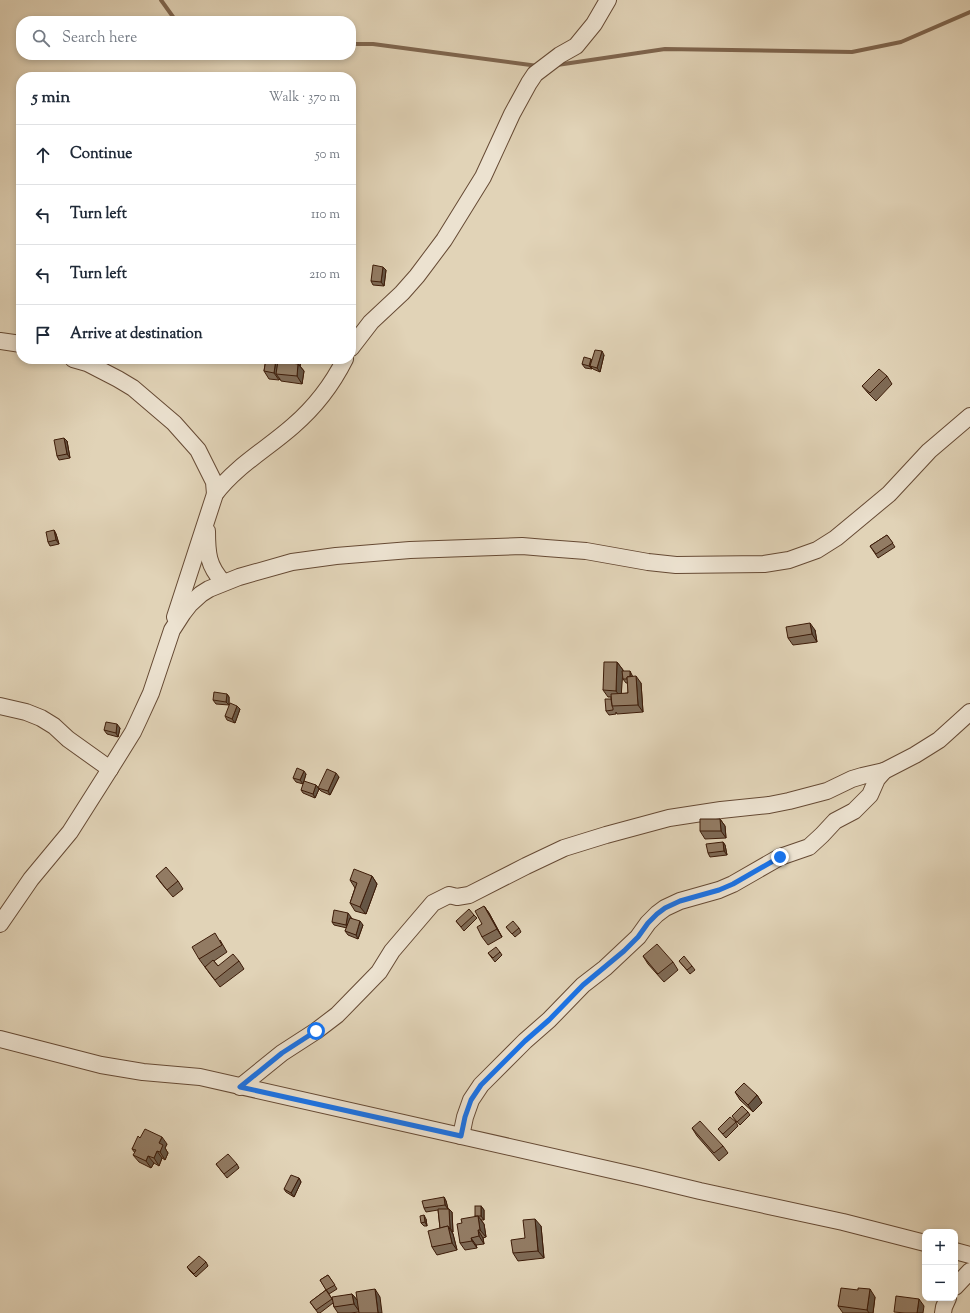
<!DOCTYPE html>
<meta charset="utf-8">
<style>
:root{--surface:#fff;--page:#f6f6f7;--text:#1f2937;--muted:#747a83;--line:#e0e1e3}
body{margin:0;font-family:"Sorts Mill Goudy",serif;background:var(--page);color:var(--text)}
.controls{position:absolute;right:12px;bottom:12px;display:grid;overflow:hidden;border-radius:8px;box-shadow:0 2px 6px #0003}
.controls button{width:36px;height:36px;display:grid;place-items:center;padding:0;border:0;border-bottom:1px solid var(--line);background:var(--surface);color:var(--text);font:20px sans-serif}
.stop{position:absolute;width:12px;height:12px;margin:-9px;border:3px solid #1a73e8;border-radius:50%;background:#fff}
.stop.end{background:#1a73e8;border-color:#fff;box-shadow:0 1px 4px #0008}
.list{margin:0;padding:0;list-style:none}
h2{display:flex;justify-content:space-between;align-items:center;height:52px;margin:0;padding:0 16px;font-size:17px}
h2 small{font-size:13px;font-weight:400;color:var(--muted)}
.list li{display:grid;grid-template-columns:26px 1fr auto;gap:12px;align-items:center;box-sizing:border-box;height:60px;padding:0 16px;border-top:1px solid var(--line)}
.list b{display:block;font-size:15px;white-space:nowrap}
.list em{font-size:13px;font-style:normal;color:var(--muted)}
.icon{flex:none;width:22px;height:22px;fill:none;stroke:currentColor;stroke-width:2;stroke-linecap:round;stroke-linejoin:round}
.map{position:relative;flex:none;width:970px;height:1313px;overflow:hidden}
.search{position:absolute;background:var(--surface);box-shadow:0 2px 6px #0003;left:16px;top:16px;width:340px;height:44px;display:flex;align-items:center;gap:10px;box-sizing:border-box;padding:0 14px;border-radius:16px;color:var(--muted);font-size:15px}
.panel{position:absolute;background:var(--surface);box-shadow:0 2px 6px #0003;left:16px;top:72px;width:340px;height:292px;border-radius:16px}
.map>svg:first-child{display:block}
</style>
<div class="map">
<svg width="970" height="1313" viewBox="0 0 970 1313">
<rect width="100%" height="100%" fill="#e1d3b7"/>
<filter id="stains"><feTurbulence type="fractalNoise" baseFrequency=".005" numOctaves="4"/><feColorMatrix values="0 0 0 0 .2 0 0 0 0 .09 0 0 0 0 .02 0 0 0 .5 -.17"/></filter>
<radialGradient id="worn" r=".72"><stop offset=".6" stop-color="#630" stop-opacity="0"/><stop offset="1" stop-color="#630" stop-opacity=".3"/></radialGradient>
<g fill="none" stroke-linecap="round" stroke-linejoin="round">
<!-- stream -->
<g stroke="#7e654e" stroke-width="4">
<polyline points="161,0 176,21"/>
<polyline points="351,44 373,44 538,66"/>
<polyline points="557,65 665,49 852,52 901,42 970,12"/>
</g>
<!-- minor casing -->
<g stroke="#664a34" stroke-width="18">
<g id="minor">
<polyline points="0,341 21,344"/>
<polyline points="351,348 371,322 402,293 417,276 444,240 483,177 512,114 529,83 535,74 560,55 576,46 594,24 608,0"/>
<polyline points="73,359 87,363 118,379 133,388 174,423 198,450 214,482 215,494"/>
<path d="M207,531C207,553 208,566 223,582"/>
<path d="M175,617L215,494C236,466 267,449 293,426C315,407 332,385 345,359"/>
<polyline points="0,706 26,712 41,718 54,726 68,739 110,769"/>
<polyline points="0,924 31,879 70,832 110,769 133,732 140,717 151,693 172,630 183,613 190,604 201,594 209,589 239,577 292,562 336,556 410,550 522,546 546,548 586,551 648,562 676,565 764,564 789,560 817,550 836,538 889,494 929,451 970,416"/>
<polyline points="0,1039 101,1065 143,1072 200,1077 461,1136 642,1177 700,1191 843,1222 925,1243"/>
<polyline points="240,1087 282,1053 316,1031 337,1015 379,972 392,951 433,903 449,895 457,897 469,895 526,866 564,848 606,835 669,818 721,810 769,805 789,801 827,791 852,779 862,776 884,771"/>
<polyline points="461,1136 465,1117 471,1100 481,1085 525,1041 549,1020 583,985 605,968 638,937 648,923 657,914 665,908 680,901 719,890 733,884 780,857 809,847 822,835 835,821 854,811 870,795 877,779 884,771 915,755 939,740 970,712"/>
<polyline points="955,1251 970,1255"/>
<polyline points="955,1287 970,1271"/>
<polyline points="943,1313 944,1307 948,1298"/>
</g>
</g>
<!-- minor -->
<use href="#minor" stroke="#ece2d0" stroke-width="16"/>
</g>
<!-- wall -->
<g fill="#7e6a55" stroke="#3d1c09" fill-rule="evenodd">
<polygon points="383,267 386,270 384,286 373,285 371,281"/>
<polygon points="604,355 600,372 593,369 592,368 592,369 585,368 582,364"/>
<polygon points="266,359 302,359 300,366 304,371 302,384 281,381 280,379 279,380 269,379 264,371"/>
<polygon points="887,376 892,384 876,401 868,393 862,386"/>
<polygon points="67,441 70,458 59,460 57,456"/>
<polygon points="54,530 56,534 59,544 50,546 48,542"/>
<polygon points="887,535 895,547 878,558 870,546"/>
<polygon points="815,630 817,642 793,645 788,638"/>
<path d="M617,662L623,670V671L632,675V676L641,683L643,712L617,714L616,712V714L609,715L606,711L611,699V697H608L603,690ZM622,672L623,679L626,683H628V693L621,694Z"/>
<polygon points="227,694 229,697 229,705 216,704 213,700"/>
<polygon points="237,706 240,709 235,723 227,720 225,716"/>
<polygon points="120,728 118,737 107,734 104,730"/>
<polygon points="306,774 303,784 296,782 293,778"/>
<polygon points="339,777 330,795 321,791 318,788"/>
<polygon points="316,785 319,789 315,798 303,793 301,790"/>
<polygon points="720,819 725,826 726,838 705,839 700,831"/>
<polygon points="723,842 725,845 727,855 710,857 708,853"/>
<polygon points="156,876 178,881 183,889 173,897 161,883"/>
<polygon points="372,876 377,884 366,914 355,911 350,903 355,888 350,880"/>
<polygon points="484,906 489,913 502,937 488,945 482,937 482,924"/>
<polygon points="474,915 477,918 464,931 456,921"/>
<polygon points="351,917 351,918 363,925 358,939 348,935 345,931 347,928 334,925 332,922"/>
<polygon points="506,927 519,928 521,932 515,937"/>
<polygon points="220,940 227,952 214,961 218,966 239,961 244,969 220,987 210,974 199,959"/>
<polygon points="500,952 502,955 495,962 488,953"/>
<polygon points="643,956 673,962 678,970 664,982 648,964"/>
<polygon points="679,961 692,966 695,970 690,974"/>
<polygon points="735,1092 757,1095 762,1103 753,1112 740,1100"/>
<polygon points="748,1112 750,1115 740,1125 732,1116"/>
<polygon points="736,1122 738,1126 726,1138 718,1129"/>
<polygon points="692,1128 723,1146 728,1153 719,1161 697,1136"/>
<polygon points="140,1138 167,1144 165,1148 168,1153 165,1160 162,1158 159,1166 154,1163 151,1168 139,1162 133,1155 135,1153 132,1149"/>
<polygon points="216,1164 237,1164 239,1168 227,1178"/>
<polygon points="299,1178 301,1182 294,1197 286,1192 284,1189"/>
<polygon points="444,1197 446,1201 448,1209 449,1209 452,1212 453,1232 452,1232 453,1234 457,1250 437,1255 432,1247 440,1228 438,1210 426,1212 424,1208"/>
<polygon points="481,1206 484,1210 484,1220 481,1220 484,1224 486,1237 483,1238 484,1244 476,1245 477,1248 465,1250 460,1243 476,1217 475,1216"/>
<polygon points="426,1219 427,1226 424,1226 421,1223"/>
<polygon points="541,1226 544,1258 518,1261 513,1253 525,1238"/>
<polygon points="206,1262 208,1266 196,1277 190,1271 187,1267"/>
<polygon points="328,1275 337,1289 329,1294 320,1280"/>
<polygon points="326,1290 333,1300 352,1294 357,1300 380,1297 359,1312 350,1313 338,1313 334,1307 333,1303 320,1313 318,1313 310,1302"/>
<polygon points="875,1297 873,1313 843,1313 838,1306"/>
</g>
<!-- shaded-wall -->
<g fill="#665645" stroke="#3d1c09">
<polygon points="383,267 386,270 384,286 381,282"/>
<polygon points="602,351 604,355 600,372 597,368"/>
<polygon points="276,359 279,359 282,363 276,374 280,379 279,380 274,373"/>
<polygon points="295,359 302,359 300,366"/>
<polygon points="591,359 593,362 590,366 592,368 592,369 589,366"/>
<polygon points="298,364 304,371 302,384 297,376"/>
<polygon points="64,438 67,441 70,458 67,454"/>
<polygon points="54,530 56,534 59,544 56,540"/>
<polygon points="810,623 815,630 817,642 812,634"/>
<polygon points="617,662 623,670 621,698 616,691"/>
<polygon points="630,671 632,675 633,682 630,679"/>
<polygon points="636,676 641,683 643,712 638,705"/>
<polygon points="227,694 229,697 229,705 226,702"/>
<polygon points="237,706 240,709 235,723 232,719"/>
<polygon points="117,724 120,728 118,737 116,733"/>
<polygon points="304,771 306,774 303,784 300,780"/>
<polygon points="336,773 339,777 330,795 328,791"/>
<polygon points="316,785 319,789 315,798 313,794"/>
<polygon points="720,819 725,826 726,838 721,831"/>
<polygon points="723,842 725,845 727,855 724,851"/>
<polygon points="372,876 377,884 366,914 360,907"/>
<polygon points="484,906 489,913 502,937 497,929"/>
<polygon points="348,913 351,917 348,929 346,925"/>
<polygon points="360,921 363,925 358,939 356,935"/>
<polygon points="757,1095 762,1103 753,1112 748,1105"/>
<polygon points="162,1137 167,1144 165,1148 168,1153 165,1160 160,1152 159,1143"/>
<polygon points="157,1151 162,1158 159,1166 154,1158"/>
<polygon points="148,1156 154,1163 151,1168 146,1161"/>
<polygon points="299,1178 301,1182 294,1197 291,1193"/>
<polygon points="444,1197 446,1201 448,1209 445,1205"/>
<polygon points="481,1206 484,1210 484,1220 481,1216"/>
<polygon points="449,1209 452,1212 453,1232 450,1228"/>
<polygon points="424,1215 426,1219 427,1226 425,1222"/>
<polygon points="478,1216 484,1224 486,1237 480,1230"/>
<polygon points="535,1219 541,1226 544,1258 538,1251"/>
<polygon points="448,1226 453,1234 457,1250 452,1243"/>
<polygon points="478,1230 483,1238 484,1244 479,1236"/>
<polygon points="471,1238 476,1245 477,1248 472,1241"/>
<polygon points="375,1289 380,1297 382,1313 378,1313"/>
<polygon points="870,1289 875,1297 873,1313 869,1313 867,1310"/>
<polygon points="352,1294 358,1301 359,1311 354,1304"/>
<polygon points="919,1299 924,1306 923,1313 917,1313"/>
</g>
<!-- building -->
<g fill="#927b63" stroke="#3d1c09">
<polygon points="373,265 383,267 381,282 371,281"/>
<polygon points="595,350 602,351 597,368 590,366"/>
<polygon points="584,357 591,359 589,366 582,364"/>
<polygon points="266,359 276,359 274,373 264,371"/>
<polygon points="278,361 298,364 297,376 276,374"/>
<polygon points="879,369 887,376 870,393 862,386"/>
<polygon points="64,438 67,454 57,456 54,440"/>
<polygon points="54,530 56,540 48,542 46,532"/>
<polygon points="887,535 893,543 876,554 870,546"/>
<polygon points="810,623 812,634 788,638 786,627"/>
<polygon points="604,662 617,662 616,691 603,690"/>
<polygon points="622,671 630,671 630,676 627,677 627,679 623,679"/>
<polygon points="636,676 638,705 612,706 611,694 628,693 627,677"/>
<polygon points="214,692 227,694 226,702 213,700"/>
<polygon points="605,699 611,699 612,706 613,708 613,710 606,711"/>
<polygon points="230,703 237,706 232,719 225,716"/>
<polygon points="106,722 117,724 116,733 104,730"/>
<polygon points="297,768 304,771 300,780 293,778"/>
<polygon points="327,769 336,773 328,791 318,788"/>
<polygon points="304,781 316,785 313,794 301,790"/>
<polygon points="700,819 720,819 721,831 700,831"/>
<polygon points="723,842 724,851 708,853 706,844"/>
<polygon points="166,867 178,881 167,890 156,876"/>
<polygon points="354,869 372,876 360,907 350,903 357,883 350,880"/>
<polygon points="484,906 497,929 482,937 477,927 482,924 475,911"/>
<polygon points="469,909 474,915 461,927 456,921"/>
<polygon points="334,910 348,913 346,925 332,922"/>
<polygon points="350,918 360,921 356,935 345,931"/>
<polygon points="513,921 519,928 512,934 506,927"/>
<polygon points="215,933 222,945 199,959 192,947"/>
<polygon points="657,944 673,962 658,974 643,956"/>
<polygon points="496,947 500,952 493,958 488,953"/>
<polygon points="233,954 239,961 215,980 205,967 213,960 218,966"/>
<polygon points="684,956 692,966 687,970 679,961"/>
<polygon points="744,1083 757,1095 748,1105 735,1092"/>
<polygon points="742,1106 748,1112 737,1122 732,1116"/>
<polygon points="730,1117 736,1122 723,1134 718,1129"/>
<polygon points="700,1121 723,1146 714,1153 692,1128"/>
<polygon points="145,1129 162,1137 159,1143 163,1145 160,1152 157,1151 154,1158 148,1156 146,1161 133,1155 136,1150 132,1149 138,1136 140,1138"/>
<polygon points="228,1154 237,1164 224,1174 216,1164"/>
<polygon points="291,1175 299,1178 291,1193 284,1189"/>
<polygon points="444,1197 445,1205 424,1208 422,1201"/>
<rect x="475" y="1206" width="6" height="10"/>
<polygon points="438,1209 449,1209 450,1228 449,1228 448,1226 440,1228"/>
<polygon points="424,1215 425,1222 421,1223 420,1216"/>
<polygon points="478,1216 480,1230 478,1230 479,1236 471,1238 472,1241 460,1243 457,1224 462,1223 461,1219"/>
<polygon points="535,1219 538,1251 513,1253 511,1240 525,1238 523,1220"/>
<polygon points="448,1226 452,1243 432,1247 428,1231"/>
<polygon points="199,1256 206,1262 194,1274 187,1267"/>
<polygon points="328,1275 335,1285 326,1290 320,1280"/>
<polygon points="841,1288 858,1290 858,1288 870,1289 867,1310 838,1306"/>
<polygon points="375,1289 378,1313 359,1313 356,1292"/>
<polygon points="326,1290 332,1299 316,1310 310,1302"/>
<polygon points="352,1294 354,1304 334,1307 332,1297"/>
<polygon points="896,1296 919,1299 917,1313 905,1313 894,1312"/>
</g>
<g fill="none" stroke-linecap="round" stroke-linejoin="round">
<!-- route -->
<polyline stroke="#1a73e8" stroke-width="5" points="316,1031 282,1053 240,1087 461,1136 465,1117 471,1100 481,1085 525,1041 549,1020 583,985 624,951 638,937 648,923 657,914 665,908 680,901 719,890 733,884 780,857"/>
</g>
<rect width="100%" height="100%" filter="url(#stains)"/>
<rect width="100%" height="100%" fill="url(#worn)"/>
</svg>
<div class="controls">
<button>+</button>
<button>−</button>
</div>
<div class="stop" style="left:316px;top:1031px"></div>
<div class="stop end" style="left:780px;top:857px"></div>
<div class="search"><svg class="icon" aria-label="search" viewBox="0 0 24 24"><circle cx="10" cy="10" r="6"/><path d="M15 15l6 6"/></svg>Search here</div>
<section class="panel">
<h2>5 min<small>Walk · 370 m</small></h2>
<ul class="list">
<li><svg class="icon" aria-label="ahead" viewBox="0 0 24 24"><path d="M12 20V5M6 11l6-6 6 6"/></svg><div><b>Continue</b></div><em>50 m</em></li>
<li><svg class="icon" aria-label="left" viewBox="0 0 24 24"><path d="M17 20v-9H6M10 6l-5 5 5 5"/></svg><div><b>Turn left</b></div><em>110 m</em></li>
<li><svg class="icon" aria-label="left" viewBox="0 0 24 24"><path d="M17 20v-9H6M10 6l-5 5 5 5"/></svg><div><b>Turn left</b></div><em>210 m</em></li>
<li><svg class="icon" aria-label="arrive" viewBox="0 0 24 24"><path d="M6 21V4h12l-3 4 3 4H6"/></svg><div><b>Arrive at destination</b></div></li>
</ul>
</section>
</div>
